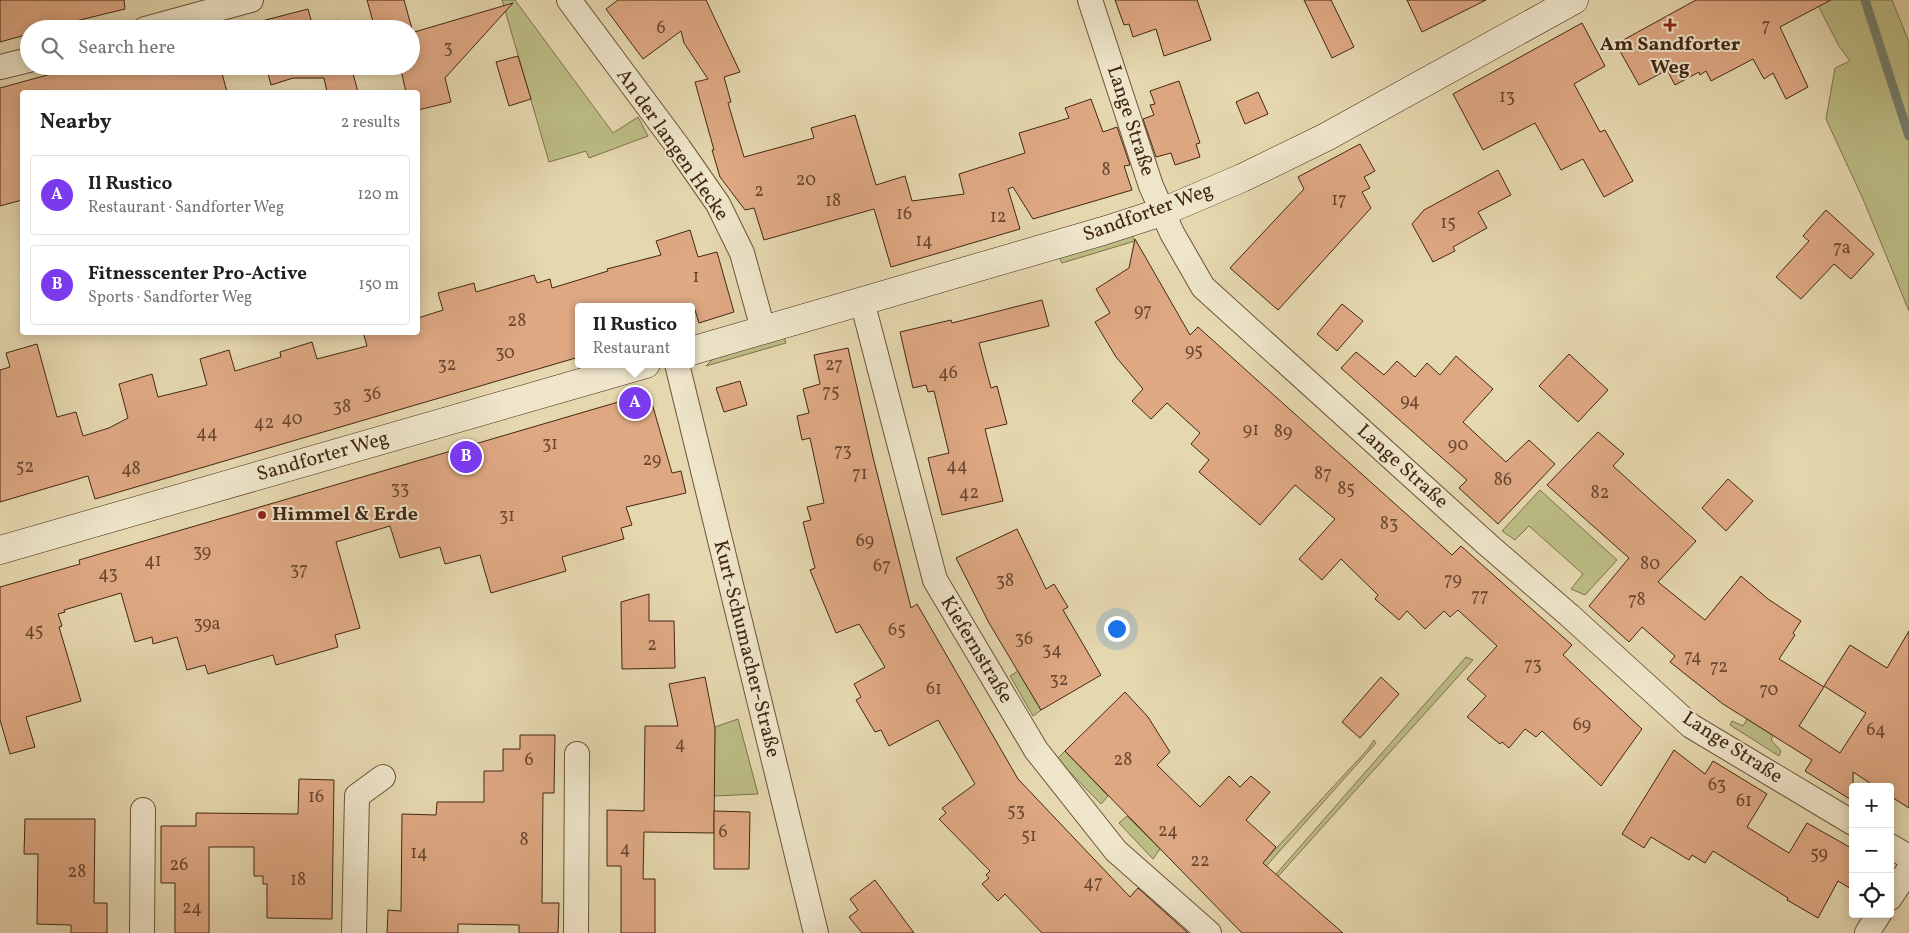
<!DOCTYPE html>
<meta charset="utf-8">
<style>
:root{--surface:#fff;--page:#f6f6f6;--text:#202124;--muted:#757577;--line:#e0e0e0;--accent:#7c3aed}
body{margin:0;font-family:Vollkorn,serif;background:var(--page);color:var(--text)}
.controls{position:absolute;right:15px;bottom:15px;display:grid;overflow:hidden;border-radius:5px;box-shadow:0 2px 12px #0003}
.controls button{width:45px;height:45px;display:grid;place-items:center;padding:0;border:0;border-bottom:1px solid var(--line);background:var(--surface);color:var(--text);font:25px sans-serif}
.you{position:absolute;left:1116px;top:628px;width:18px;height:18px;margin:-12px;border:4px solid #fff;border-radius:50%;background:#1a73e8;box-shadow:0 0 0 8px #1a73e833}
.badge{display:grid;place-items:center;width:32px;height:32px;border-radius:50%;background:var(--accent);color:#fff;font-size:16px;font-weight:700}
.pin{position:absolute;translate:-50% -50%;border:2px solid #fff;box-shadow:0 1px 5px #0006}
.popup{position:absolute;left:575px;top:303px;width:120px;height:65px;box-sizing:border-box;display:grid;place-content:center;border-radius:5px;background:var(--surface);filter:drop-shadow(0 1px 4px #0005);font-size:16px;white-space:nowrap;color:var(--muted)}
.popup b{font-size:19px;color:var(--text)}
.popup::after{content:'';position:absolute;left:50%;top:100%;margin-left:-10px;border:10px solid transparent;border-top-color:var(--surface)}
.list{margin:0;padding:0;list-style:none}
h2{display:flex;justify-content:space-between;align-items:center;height:65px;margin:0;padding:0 20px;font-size:21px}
h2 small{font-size:16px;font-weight:400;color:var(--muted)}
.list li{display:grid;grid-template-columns:32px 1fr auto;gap:15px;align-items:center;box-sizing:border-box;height:80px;margin:0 10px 10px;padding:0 10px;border:1px solid var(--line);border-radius:5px}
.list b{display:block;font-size:19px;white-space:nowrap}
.list p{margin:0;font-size:16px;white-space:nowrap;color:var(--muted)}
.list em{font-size:16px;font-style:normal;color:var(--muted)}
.icon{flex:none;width:28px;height:28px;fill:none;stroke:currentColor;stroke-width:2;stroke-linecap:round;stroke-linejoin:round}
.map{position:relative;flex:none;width:1909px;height:933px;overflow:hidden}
.search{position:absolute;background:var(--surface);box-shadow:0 2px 12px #0003;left:20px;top:20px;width:400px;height:55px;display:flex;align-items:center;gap:12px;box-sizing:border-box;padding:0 18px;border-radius:28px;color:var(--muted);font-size:19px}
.panel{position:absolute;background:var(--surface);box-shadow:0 2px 12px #0003;left:20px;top:90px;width:400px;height:245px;border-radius:5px}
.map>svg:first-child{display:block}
</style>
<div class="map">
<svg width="1909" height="933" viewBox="0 0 1909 933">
<rect width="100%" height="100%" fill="#e5d7ae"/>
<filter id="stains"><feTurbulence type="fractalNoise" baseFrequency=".004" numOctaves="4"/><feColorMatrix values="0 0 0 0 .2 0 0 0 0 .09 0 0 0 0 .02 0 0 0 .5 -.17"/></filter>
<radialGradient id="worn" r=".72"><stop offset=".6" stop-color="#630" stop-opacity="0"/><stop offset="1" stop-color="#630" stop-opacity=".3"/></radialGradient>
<!-- green -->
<g fill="#bcbc85" stroke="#80724c">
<polygon points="502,0 515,0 613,133 638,117 648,136 589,158 586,151 549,162"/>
<polygon points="1815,0 1892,0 1909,42 1909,311 1863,199 1826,119 1835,68 1850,61 1839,46"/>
<polygon points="1132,235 1135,241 1062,263 1059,257"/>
<polygon points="784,337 786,343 706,366 716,356"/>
<polygon points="1540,490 1617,560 1585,595 1571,589 1583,574 1529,526 1515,540 1502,531"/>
<polygon points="1466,657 1473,660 1273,882 1270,881"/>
<polygon points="1018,671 1041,710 1033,716 1010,676"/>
<polygon points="738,719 758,794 714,796 715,727"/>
<polygon points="1747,719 1773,735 1771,740 1781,751 1779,756 1730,725 1732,721 1743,726"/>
<polygon points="1374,740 1376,743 1261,872 1257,869 1368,749"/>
<polygon points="1065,751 1108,796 1101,804 1057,759"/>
<polygon points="1127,816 1160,849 1153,859 1119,823"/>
</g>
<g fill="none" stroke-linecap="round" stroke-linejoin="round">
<!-- stream -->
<polyline stroke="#757f6d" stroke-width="9" points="1865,0 1909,136"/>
</g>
<!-- building -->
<g fill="#dea883" stroke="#432714">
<polygon points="0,0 124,0 125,9 43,29 29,29 29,34 0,42"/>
<polygon points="367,0 404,0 412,29 375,29"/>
<polygon points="618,0 706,0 740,72 724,77 731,102 728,103 744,157 814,138 811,128 855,115 876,185 905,176 912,201 964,194 959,174 1025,153 1019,133 1069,118 1065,108 1091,99 1103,132 1117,127 1130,165 1124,166 1132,190 1033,219 1013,187 1008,189 1020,229 891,267 874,209 764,240 754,208 745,210 720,177 712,150 714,150 695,82 708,79 684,43 681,31 643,59 606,9"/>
<polygon points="1115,0 1197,0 1211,40 1164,56 1156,29 1133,37 1129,24 1124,25"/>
<polygon points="1304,0 1331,0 1354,47 1332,58"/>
<polygon points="1407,0 1486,0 1422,32"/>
<polygon points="1696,0 1831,0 1780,27 1808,87 1786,99 1773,73 1764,79 1753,59 1711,81 1706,71 1700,75 1699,72 1675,85 1667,70 1639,85 1616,44"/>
<polygon points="513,3 445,78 451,102 418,110 418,92 406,92 400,66 411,66 411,33"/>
<polygon points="308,9 313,27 338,20 340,29 256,29 254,23"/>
<polygon points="1582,23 1605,66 1574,84 1600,132 1605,130 1633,181 1604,197 1583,159 1561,170 1535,123 1483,150 1453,94"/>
<polygon points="518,56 531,99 509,106 496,62"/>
<polygon points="80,66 220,66 227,92 22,92 22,200 0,206 0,88"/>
<polygon points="266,66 351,66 358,92 327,92 324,78 293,78 271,85"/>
<polygon points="1179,81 1200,143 1196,144 1200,157 1175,165 1171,153 1156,157 1143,119 1154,115 1150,105 1155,104 1150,91"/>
<polygon points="1258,92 1268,114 1245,124 1236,102"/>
<polygon points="1360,144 1375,171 1364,177 1370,188 1362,192 1371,208 1278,310 1230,268 1304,189 1298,177"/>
<polygon points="1498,170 1511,195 1478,212 1487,228 1453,247 1455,251 1433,262 1412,224 1424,210"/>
<polygon points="1826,210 1874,254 1851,279 1834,264 1801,299 1776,277 1809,241 1803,236"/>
<polygon points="690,230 698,257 717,252 734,312 699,323 694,307 579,307 579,357 95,499 88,476 0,502 0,370 10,367 6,353 37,344 57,417 76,412 83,436 109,428 128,418 119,384 152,374 158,397 207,385 200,359 229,350 235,371 281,357 280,352 312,342 317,359 367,346 363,332 418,332 418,318 443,310 438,293 474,283 476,292 534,275 537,283 550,279 552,288 608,271 607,269 661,255 656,241"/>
<polygon points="1135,239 1190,335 1198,327 1452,555 1461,546 1572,645 1563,655 1642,729 1601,786 1542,731 1536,737 1525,729 1509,748 1502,742 1500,744 1467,717 1486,696 1467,679 1497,646 1458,610 1450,617 1444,611 1425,629 1407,611 1399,620 1375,599 1378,595 1341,559 1322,580 1299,559 1335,519 1295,485 1260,525 1199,472 1209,460 1191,444 1200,433 1167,403 1151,419 1132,401 1143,389 1116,357 1095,322 1110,313 1096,289 1129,268"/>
<polygon points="1042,300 1049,326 979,343 991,388 997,386 1007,424 985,429 1003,501 942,515 928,458 949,453 934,391 928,392 926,385 913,388 900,332 951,320 952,323"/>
<polygon points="1342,304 1363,321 1337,351 1317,334"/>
<polygon points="848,348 873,457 911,608 917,604 1018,779 1130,897 1138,888 1188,933 1042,933 1005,894 998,901 982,884 989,878 986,875 990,871 939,819 946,813 942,808 975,784 938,720 889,746 881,730 875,732 856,700 861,697 854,684 885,667 859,624 836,633 810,570 815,568 803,522 811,520 807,507 824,503 810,438 802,440 797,416 809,413 803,389 820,384 814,355"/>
<polygon points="1356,352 1384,375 1397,361 1415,377 1427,363 1440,375 1456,356 1493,389 1463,422 1506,462 1529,440 1555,464 1498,524 1459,488 1467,480 1341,368"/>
<polygon points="1569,354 1608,390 1578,422 1539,386"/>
<polygon points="740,381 747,405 724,412 716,388"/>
<polygon points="649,393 672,473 681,471 686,493 626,507 632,525 621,528 624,539 562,557 566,571 491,593 480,555 445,564 440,547 400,558 390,526 336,542 360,628 335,635 338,647 276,665 273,655 208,674 205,665 187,670 177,637 153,644 152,637 135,642 121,593 64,610 65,612 58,614 62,626 59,627 81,701 26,717 35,747 10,754 0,720 0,587 80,564 79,560"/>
<polygon points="1598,432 1624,454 1613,466 1696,541 1658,582 1705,620 1741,576 1768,599 1801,621 1793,633 1795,635 1779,659 1824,687 1799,726 1840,753 1866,713 1824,686 1850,645 1887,668 1909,631 1909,808 1890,796 1890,787 1876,787 1853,772 1853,801 1805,771 1812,760 1723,704 1670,662 1675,656 1642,627 1629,642 1589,606 1629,558 1547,485"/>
<polygon points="1728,479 1753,501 1726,531 1702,508"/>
<polygon points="1017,529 1046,589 1054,584 1068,607 1063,610 1101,675 1041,710 989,623 956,558"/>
<polygon points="649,594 649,621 674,621 675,668 622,669 621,602"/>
<polygon points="705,677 715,728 714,833 644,832 643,879 655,879 655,933 621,933 621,866 607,866 607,810 644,811 645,726 678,726 669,684"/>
<polygon points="1381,677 1399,694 1360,738 1342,722"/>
<polygon points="1125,692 1148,717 1170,752 1157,765 1200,807 1229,776 1240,787 1251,776 1270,792 1246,820 1276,847 1263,863 1343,933 1242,933 1065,751"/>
<polygon points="520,735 555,735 554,793 543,793 542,903 559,903 558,933 519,933 519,925 458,924 458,933 387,933 388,910 401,911 402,814 436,815 437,802 484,802 484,771 503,771 503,749 520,749"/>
<polygon points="1674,750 1705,774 1713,761 1767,794 1747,827 1789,853 1807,823 1853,849 1853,890 1838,881 1818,918 1787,900 1788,898 1713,851 1705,863 1692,855 1689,860 1651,837 1644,848 1622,834"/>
<polygon points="299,779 334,780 332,919 267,918 267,884 263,884 263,876 254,876 254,847 209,847 209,933 175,933 175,883 161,883 161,826 196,826 196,813 298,814"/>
<polygon points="714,811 750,812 749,869 714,869"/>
<polygon points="25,819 95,819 94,903 107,903 107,933 71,933 71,925 37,924 38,854 24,854"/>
<polygon points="875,880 883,891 914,933 862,933 849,917 858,910 850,899"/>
</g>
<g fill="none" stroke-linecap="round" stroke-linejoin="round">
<!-- street casing -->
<g stroke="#6c533a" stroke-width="26">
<g id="street">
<polyline points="569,0 679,148 718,204 742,253 763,329"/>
<polyline points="1090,0 1151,186 1172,233 1203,287 1488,545 1569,615 1691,726 1853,823"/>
<polyline points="145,29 251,0"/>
<polyline points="0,67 29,60"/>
<polyline points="862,301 935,580 1036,750 1116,851 1209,933"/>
<polyline points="677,364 816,933"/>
<polyline points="1890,846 1909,857"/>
<polyline points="1890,898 1909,869"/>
<polyline points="142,933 143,810"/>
<polyline points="354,933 357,796 383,777"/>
<polyline points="576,933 577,754"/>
<polyline points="1867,933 1879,914"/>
</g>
</g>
<!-- secondary casing -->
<g stroke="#432714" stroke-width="29">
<g id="secondary">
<polyline points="691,351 1103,231 1162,212 1242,178 1326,137 1574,0"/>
<polyline points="0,550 646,364"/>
</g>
</g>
<!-- street -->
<use href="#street" stroke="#eee5ca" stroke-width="24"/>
<!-- secondary -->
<use href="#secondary" stroke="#eee5ca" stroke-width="28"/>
</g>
<!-- markers -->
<g fill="#8f2418" stroke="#eee5ca" stroke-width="2">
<path d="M1667.5 17.5h5v5h5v5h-5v5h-5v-5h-5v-5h5z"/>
<circle cx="262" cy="515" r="5"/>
</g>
<g text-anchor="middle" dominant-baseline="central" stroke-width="4" stroke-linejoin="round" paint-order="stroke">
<!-- number labels -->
<g font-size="18" fill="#6a4730">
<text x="1766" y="26">7</text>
<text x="661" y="28">6</text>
<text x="448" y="48">3</text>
<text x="1507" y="97">13</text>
<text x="1106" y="170">8</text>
<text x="806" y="180">20</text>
<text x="759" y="191">2</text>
<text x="1339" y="200">17</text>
<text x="833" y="201">18</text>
<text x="904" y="214">16</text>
<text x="998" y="217">12</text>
<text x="1448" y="223">15</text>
<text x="924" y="241">14</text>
<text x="1842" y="248">7a</text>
<text x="696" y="277">1</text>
<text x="1143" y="311">97</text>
<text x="517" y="321">28</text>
<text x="1194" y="351">95</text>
<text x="505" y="353">30</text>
<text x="447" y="365">32</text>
<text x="834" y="365">27</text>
<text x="948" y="373">46</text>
<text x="831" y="392">75</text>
<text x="372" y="394">36</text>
<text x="1410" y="401">94</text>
<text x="342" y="407">38</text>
<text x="292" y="419">40</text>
<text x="264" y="423">42</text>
<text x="1251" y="430">91</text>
<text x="1283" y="432">89</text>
<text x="207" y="433">44</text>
<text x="550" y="444">31</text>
<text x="1458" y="445">90</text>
<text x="843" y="451">73</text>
<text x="652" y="460">29</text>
<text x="957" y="466">44</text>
<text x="25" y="467">52</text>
<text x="131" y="469">48</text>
<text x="860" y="474">71</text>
<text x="1323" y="474">87</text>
<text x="1503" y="480">86</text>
<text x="400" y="489">33</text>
<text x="1346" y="489">85</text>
<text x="969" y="493">42</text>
<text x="1600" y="493">82</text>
<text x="507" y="516">31</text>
<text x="1389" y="524">83</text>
<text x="865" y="541">69</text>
<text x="202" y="552">39</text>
<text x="153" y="561">41</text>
<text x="1650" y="564">80</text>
<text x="882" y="566">67</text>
<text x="299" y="570">37</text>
<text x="108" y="574">43</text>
<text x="1453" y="580">79</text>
<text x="1005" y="581">38</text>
<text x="1480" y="596">77</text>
<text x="1637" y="600">78</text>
<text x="207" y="624">39a</text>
<text x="897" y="630">65</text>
<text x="34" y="631">45</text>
<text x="1024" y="639">36</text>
<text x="652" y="645">2</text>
<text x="1052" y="650">34</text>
<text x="1693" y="657">74</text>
<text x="1533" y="665">73</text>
<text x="1719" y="667">72</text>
<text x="1059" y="680">32</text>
<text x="934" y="689">61</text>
<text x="1769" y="690">70</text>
<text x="1582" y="725">69</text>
<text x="1876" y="730">64</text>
<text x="680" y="744">4</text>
<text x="529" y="760">6</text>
<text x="1123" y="760">28</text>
<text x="1717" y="785">63</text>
<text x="316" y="797">16</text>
<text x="1744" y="801">61</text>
<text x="1016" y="811">53</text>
<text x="1168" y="831">24</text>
<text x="723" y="832">6</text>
<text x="1029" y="836">51</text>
<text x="524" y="840">8</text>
<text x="625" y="849">4</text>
<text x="419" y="853">14</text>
<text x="1819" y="854">59</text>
<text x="1200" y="861">22</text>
<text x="179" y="865">26</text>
<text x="77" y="872">28</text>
<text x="298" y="880">18</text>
<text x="1093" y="883">47</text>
<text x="192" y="908">24</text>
</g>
<!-- poi labels -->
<g font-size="20" font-weight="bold" fill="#432714" stroke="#eee5ca">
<text x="1670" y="45">Am Sandforter<tspan x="1670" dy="23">Weg</tspan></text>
<text x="272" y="515" text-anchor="start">Himmel &amp; Erde</text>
</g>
<!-- street labels -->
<g font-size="20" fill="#432714" stroke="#eee5ca">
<text transform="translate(1130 121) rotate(72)">Lange Straße</text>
<text transform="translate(672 145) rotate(55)">An der langen Hecke</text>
<text transform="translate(1148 213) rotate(-20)">Sandforter Weg</text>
<text transform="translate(323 457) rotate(-16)">Sandforter Weg</text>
<text transform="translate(1402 467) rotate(42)">Lange Straße</text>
<text transform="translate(746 649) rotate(76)">Kurt-Schumacher-Straße</text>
<text transform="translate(976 650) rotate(59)">Kiefernstraße</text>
<text transform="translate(1732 748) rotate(33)">Lange Straße</text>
</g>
</g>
<rect width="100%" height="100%" filter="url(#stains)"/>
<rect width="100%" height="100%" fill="url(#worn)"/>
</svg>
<div class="controls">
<button>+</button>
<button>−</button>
<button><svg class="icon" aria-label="locate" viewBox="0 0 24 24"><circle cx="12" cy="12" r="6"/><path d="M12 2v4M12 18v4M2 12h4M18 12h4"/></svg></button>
</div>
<div class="you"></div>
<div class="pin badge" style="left:635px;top:403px">A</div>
<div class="popup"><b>Il Rustico</b>Restaurant</div>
<div class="pin badge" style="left:466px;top:457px">B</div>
<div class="search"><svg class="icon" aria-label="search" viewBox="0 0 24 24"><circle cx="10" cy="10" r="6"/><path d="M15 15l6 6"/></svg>Search here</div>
<section class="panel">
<h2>Nearby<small>2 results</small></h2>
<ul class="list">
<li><span class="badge">A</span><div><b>Il Rustico</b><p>Restaurant · Sandforter Weg</p></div><em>120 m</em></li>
<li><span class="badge">B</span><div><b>Fitnesscenter Pro-Active</b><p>Sports · Sandforter Weg</p></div><em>150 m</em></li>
</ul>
</section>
</div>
